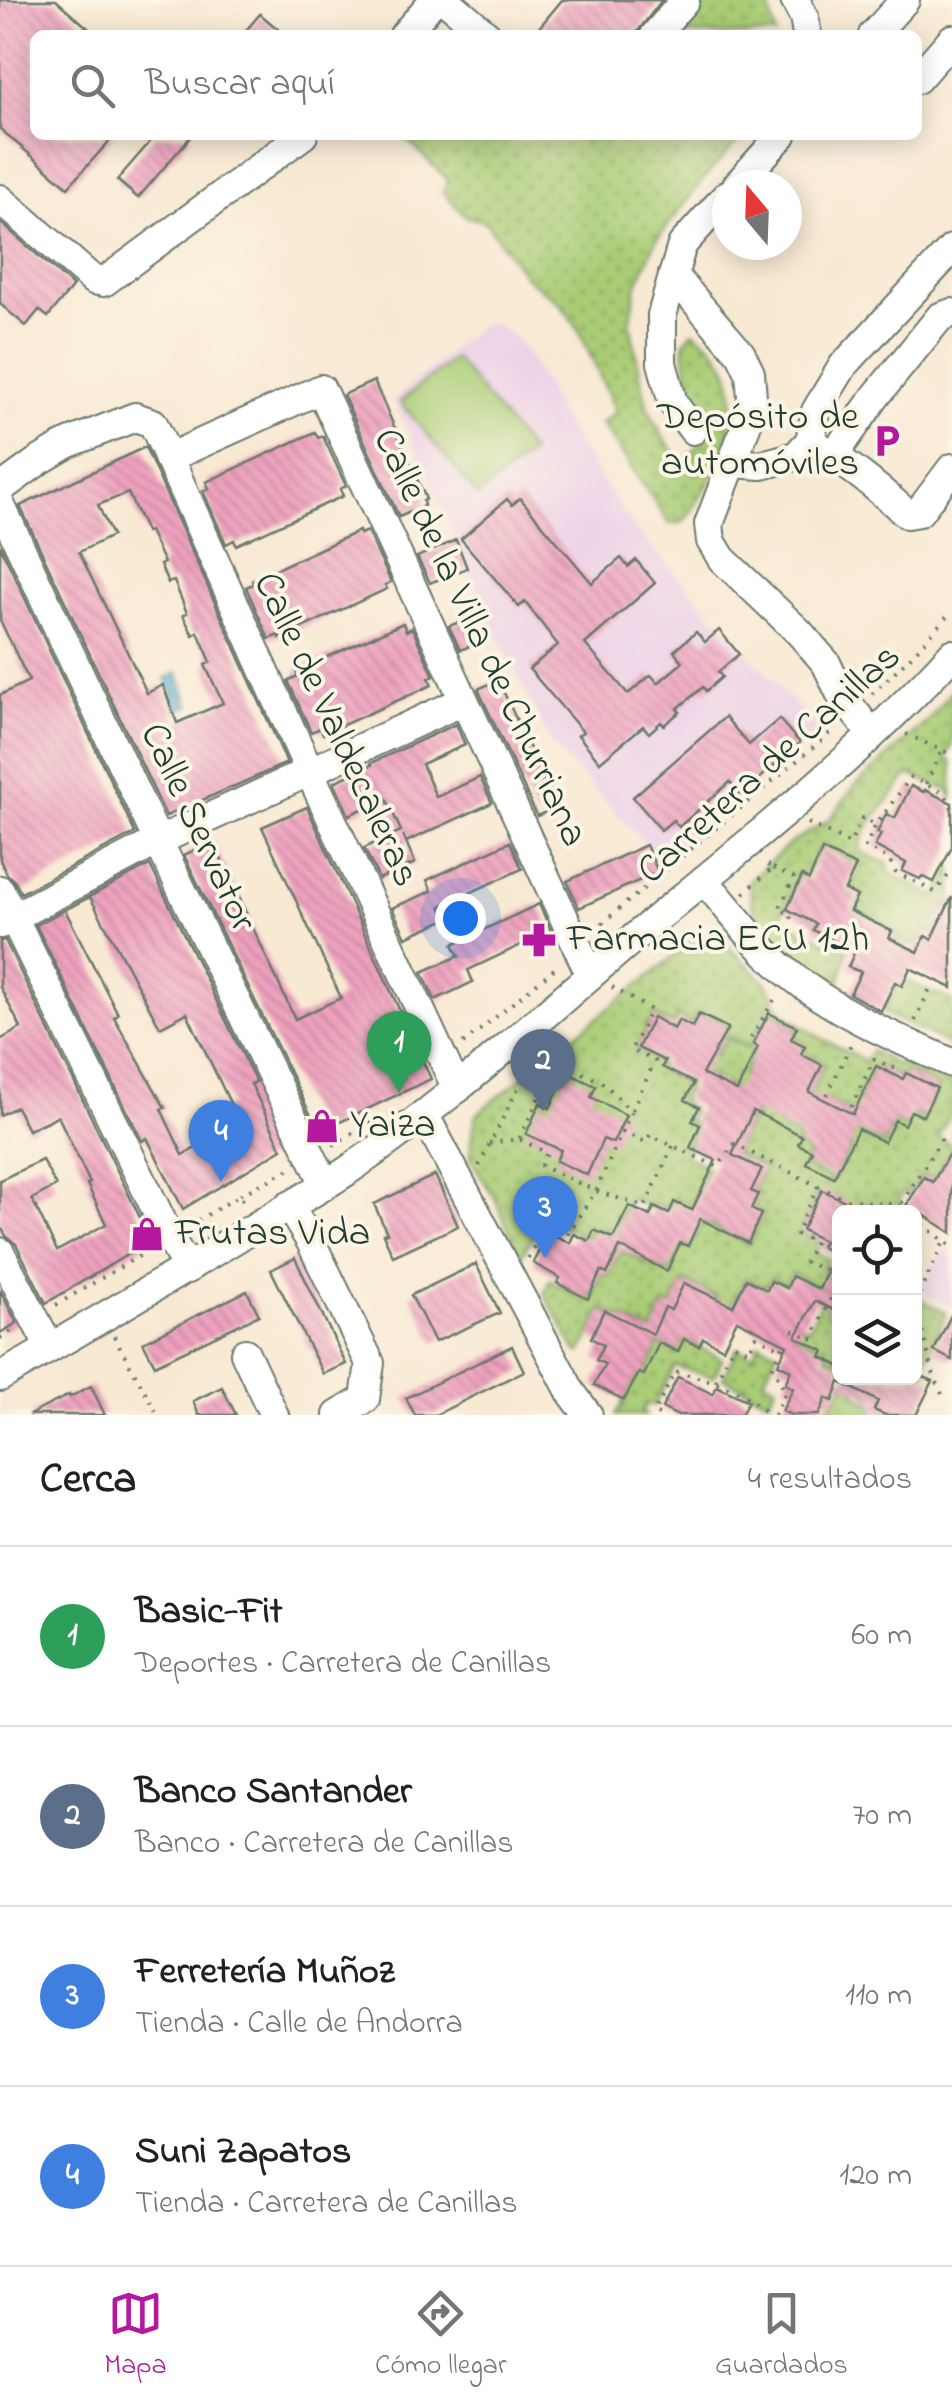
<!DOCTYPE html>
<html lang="es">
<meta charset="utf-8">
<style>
:root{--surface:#fff;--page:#f2f2f2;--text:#202124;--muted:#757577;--line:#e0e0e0;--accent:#b5179e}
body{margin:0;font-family:"Indie Flower",sans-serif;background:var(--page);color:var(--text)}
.controls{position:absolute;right:30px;bottom:30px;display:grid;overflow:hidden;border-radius:15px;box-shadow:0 5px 25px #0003}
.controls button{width:90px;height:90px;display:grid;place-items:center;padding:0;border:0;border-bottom:2px solid var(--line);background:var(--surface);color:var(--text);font:50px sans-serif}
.compass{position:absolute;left:712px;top:170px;width:90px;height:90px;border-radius:50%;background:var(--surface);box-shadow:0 5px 25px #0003;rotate:341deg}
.you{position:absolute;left:460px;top:918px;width:35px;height:35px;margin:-25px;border:8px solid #fff;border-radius:50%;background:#1a73e8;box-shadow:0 0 0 15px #1a73e833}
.badge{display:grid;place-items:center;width:65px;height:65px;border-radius:50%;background:var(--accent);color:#fff;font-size:32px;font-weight:700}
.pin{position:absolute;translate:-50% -82px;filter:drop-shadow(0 2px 5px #0008)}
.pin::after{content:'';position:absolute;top:52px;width:35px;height:30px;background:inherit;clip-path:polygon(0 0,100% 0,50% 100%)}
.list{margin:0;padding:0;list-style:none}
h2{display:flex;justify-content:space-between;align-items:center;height:130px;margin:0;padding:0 40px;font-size:42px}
h2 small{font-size:32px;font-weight:400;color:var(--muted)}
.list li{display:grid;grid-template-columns:65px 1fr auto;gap:30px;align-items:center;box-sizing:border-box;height:180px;padding:0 40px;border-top:2px solid var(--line)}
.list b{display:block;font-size:38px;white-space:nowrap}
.list p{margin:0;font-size:32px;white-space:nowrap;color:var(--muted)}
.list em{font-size:32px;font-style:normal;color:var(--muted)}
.icon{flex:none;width:55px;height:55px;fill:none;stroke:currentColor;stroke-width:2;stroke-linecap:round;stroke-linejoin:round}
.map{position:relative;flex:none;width:952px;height:1415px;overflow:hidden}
.search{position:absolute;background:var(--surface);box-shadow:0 5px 25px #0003;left:30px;right:30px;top:30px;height:110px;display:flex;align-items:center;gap:25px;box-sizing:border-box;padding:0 35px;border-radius:15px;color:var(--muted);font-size:38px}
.sheet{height:850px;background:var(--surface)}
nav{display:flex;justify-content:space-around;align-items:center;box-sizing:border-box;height:140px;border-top:2px solid var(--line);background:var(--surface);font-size:28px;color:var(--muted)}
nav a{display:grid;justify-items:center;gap:5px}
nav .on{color:var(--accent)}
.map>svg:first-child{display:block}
</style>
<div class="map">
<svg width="952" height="1415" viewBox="0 0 952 1415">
<defs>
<pattern id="garden-dots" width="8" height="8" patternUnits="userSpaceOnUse" patternTransform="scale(2.5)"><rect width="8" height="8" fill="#a9cc75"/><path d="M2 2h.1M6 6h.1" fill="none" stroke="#89a761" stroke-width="1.8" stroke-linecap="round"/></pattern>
<pattern id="water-ripples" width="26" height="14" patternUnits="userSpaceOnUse" patternTransform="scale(2.5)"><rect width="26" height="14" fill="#53abd0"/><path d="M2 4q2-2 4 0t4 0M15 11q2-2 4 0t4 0" fill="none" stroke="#448caa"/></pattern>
<pattern id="building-back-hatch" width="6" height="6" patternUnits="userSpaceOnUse" patternTransform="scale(2.5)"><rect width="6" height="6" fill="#efa2bf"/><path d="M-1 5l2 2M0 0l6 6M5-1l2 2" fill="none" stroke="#c1859c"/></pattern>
</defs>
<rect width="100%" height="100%" fill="#fcf5e5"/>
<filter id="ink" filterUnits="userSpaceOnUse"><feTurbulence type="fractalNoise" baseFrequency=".01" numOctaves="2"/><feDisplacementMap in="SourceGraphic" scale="20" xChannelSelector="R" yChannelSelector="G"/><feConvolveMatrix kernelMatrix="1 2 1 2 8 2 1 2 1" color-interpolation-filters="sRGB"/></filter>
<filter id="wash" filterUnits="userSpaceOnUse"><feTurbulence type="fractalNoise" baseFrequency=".0048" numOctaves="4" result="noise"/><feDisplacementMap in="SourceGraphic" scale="40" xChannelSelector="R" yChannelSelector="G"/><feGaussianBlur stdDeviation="2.25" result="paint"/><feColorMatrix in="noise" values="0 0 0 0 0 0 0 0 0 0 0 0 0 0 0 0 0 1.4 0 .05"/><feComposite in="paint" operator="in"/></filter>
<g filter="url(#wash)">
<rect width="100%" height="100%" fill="#f8e9d3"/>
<!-- built -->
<g fill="#edd0e8">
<polygon points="491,322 513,335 531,360 566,425 599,477 639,534 820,731 800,743 665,864 563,757 545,731 496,633 394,399 480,325"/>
<polygon points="943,1249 952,1254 952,1307 921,1292"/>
</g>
<!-- garden -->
<g fill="url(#garden-dots)" stroke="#648454" stroke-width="2.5">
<polygon points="705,0 764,0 768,4 776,35 675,35"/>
<path d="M402,135H578L586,142L592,135H743L701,182L656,241L637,284L630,324L647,406L661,434L683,463L700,444L709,422C691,396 686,373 684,342L693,331C767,375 724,470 683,522L670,524L601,423L616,412L579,330L560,303L525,276L485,221L467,217L443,192L448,180Z"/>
<polygon points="952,690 952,745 946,759 952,762 952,801 949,791 909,774 867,828 859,847 865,854 889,864 888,872 934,896 938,895 952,867 952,909 944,906 932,933 926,931 917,947 893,937 895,929 856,910 863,894 851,888 861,865 821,845 807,873 800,872 781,915 784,921 848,951 836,993 798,967 770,938 752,904 749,881 792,842 829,820 855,786 927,722"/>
<polygon points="698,937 724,943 766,982 784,1014 821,1038 865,1061 871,1051 898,1066 901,1060 952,1082 952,1112 938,1137 952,1145 933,1179 923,1175 909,1194 904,1191 894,1212 861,1212 845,1206 842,1210 815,1199 800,1232 820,1242 816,1252 828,1259 823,1273 839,1280 834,1295 792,1273 786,1284 771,1278 766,1287 745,1278 729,1308 716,1302 717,1297 684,1281 671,1307 664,1305 652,1332 603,1309 581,1353 576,1351 544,1293 550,1280 589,1301 602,1274 608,1276 621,1251 669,1273 682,1246 690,1248 702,1222 749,1244 764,1214 754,1208 760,1194 753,1190 765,1168 734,1153 757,1107 731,1093 732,1087 701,1071 708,1054 715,1055 725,1038 754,1050 743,1075 778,1092 793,1093 778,1126 799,1137 796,1145 809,1153 805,1165 833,1180 852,1145 847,1141 854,1130 884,1144 896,1122 906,1127 913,1114 925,1118 938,1087 906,1071 901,1077 875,1065 859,1097 864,1101 857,1114 825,1099 822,1103 809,1097 824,1064 804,1053 806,1045 794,1038 799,1026 768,1009 751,1046 725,1036 729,1027 699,1012 691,1024 678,1016 673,1025 653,1016 636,1049 659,1062 659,1070 688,1084 681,1102 692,1109 688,1121 695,1126 685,1155 707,1167 691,1205 674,1199 667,1209 652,1204 649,1208 630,1198 612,1234 594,1226 587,1237 544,1219 520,1258 495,1198 471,1160 471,1139 477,1114"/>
<polygon points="908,982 952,1001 952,1046 884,1013 897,985 905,987"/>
<polygon points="823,1295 832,1300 826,1313 839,1320 839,1363 826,1356 827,1350 795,1334 800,1324 809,1328"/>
<polygon points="915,1296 946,1313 925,1362 925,1373 915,1368"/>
<polygon points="684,1339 722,1359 714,1377 675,1366 654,1406 646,1404 642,1412 646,1415 616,1415 639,1373 644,1375 659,1344 677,1352"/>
<polygon points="759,1343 777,1351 764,1379 776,1385 769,1400 723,1378 737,1348 753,1356"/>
<polygon points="847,1378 861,1378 854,1393 874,1403 872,1412 877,1415 864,1415 863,1413 861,1415 824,1415 829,1404 834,1403"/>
</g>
<!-- pitch -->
<polygon fill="#a9cc75" stroke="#648454" stroke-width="2.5" points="454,358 531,452 478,496 400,402"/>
<!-- water -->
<polygon fill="url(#water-ripples)" stroke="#397482" stroke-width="2.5" points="178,673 190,706 178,710 166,678"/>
<g id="blocks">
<!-- building -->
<g fill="url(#building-back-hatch)" fill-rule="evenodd">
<polygon points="0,0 56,0 96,35 35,35 35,135 115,135 68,187 0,129"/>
<polygon points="562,0 662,0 635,35 533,35"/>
<polygon points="260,14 285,35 242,35"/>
<polygon points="156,135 192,135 138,198 117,180"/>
<polygon points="0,222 73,286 48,317 39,310 26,326 0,304"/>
<polygon points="374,381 426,499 423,501 424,506 399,517 343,395"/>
<polygon points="315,432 318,438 323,436 346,486 340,489 343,496 236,545 234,540 226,544 203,491 209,488 206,482"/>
<path d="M145,447L287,763L166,816L20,506ZM128,493L146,532L149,531L164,563L160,565L168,583L174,581L187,613L183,615L193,635L198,632L211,662L205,665L223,703L177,723L163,685L147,693L79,552L112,536L98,505Z"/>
<polygon points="520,498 592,583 621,558 628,567 636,560 655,583 585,644 628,694 651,675 658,683 683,662 674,651 696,632 705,642 719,630 739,654 718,672 722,677 706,691 703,687 677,709 680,712 664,725 661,722 649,733 643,726 600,762 578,735 583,732 529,669 558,645 525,602 519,607 461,539 507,499 512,505"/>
<polygon points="359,531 360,534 367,531 391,582 385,585 387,589 280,638 279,635 269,639 246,587 253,584 252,580"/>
<polygon points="456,540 467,568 430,583 417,557"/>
<polygon points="0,545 135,833 21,893 15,882 7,874 0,860 0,695 29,681 0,620"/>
<polygon points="470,618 481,642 460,650 449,626"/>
<polygon points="403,623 406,631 412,628 434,676 429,678 432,685 323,734 321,728 311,732 288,681 298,676 296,671"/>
<polygon points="498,680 557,807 537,816 478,689"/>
<polygon points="725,717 749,745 779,719 800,743 741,795 730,782 679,827 673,820 661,830 633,797"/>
<polygon points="456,724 465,745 422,764 436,797 480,777 492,803 406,842 403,835 415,863 379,879 364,848 401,831 386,798 349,815 334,782 372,765 371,763"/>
<polygon points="911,786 924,792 925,790 952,803 952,847 934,882 922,876 920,879 902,871 906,863 875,846 881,834 877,833 886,814 895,818"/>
<polygon points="307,807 431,1079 319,1132 184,855 213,841 295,1019 341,998 262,827"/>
<polygon points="510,842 522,869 441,906 447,919 406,937 392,908 432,891 427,880"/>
<polygon points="646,845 658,872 579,908 567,881"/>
<polygon points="822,850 856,866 845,890 857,896 850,911 892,931 889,938 918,952 925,936 932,939 952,897 952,988 910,968 902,986 895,982 881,1011 850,994 861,972 848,967 855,951 813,930 816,924 787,909 802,876 809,880"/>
<path d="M150,865L256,1082L251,1084L282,1149L183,1209L147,1138L142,1141L36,925ZM90,897L160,1027L187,1013L231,1105L224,1109L226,1114L214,1120L221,1134L183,1155L161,1109L165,1108L114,1017L118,1014L65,910Z"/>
<polygon points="539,904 551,931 468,970 473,982 435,1000 422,972 459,956 453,944"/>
<polygon points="5,940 150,1238 149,1242 46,1303 16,1244 6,1236 0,1225 0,1180 42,1160 56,1186 32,1199 57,1251 106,1224 87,1184 90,1183 58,1116 28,1130 16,1107 0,1115 0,1040 21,1028 0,987 0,941"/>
<polygon points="769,1013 797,1027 791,1039 805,1046 801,1054 822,1065 809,1092 853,1114 876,1066 903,1079 906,1073 937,1088 923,1116 911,1111 904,1125 895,1120 884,1142 858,1129 834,1177 806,1163 812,1151 798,1144 802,1136 753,1111 732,1155 762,1169 751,1191 758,1194 751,1209 761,1214 748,1243 700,1219 688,1246 680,1243 667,1271 620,1247 607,1274 601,1271 588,1299 557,1283 560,1278 533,1263 548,1232 570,1243 574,1234 589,1241 594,1230 613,1238 629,1206 650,1216 654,1207 669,1214 674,1202 692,1210 716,1160 690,1148 700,1125 692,1121 699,1107 685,1100 694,1083 662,1067 665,1061 638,1048 653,1017 674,1029 679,1020 692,1027 699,1014 728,1028 702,1074 737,1091 758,1047 753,1044"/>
<polygon points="566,1072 596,1086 591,1097 626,1115 613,1143 603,1139 587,1175 556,1161 561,1150 526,1134 540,1103 550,1108"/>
<polygon points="952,1148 952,1233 919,1212 902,1212 924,1177 933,1182"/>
<polygon points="435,1175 458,1226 393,1256 383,1234 387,1233 374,1204"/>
<polygon points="822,1190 867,1212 840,1212 840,1313 815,1301 796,1337 824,1351 821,1357 840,1366 840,1378 914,1378 914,1373 933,1381 916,1415 885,1415 874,1410 878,1401 840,1382 833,1401 826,1398 819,1415 791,1415 782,1411 793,1388 785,1384 791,1370 778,1364 787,1345 737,1320 723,1348 703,1338 699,1346 684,1339 678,1352 659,1343 644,1375 639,1373 624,1400 594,1385 605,1364 596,1360 603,1345 591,1338 604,1310 653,1334 665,1307 671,1310 684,1283 733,1306 746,1279 767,1290 771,1281 787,1288 792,1276 819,1289 835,1254 821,1247 824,1241 802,1230"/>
<polygon points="295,1258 346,1364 323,1374 271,1270"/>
<polygon points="476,1264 500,1313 435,1342 411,1295"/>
<polygon points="0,1290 17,1323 0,1333"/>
<polygon points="247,1291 259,1315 155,1365 143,1342"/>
<polygon points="952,1313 952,1360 934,1351"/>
<polygon points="512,1346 524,1371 435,1415 415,1415 406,1398"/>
<polygon points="678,1377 713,1394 717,1386 748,1401 741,1415 676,1415 662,1408"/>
<polygon points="91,1386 105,1415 29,1415 69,1395 70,1397"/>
<polygon points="222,1387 236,1415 199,1415 193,1401"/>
</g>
</g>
</g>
<g filter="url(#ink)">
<use href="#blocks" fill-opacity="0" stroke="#6b796c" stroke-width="2.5"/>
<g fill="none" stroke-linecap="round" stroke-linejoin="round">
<!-- minor casing -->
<g stroke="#6b796c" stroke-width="32">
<g id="minor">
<polyline points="446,0 487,35"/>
<polyline points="795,0 804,17 807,35"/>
<polyline points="404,35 434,0"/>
<polyline points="655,35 685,0"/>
<polyline points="873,35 905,0"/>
<polyline points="917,79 952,39"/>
<polyline points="737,185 782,135"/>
<polyline points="0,199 93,280 104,282 303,135"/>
<polyline points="673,275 741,354 750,373 752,397 749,418 709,524 711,541 722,559 799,632 826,663 846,705 853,710 872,734"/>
<polyline points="693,430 673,403 662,363 662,315 682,245 727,195"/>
<path d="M810,441C845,461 876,486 907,514L919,512L952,468"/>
<polyline points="834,455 876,396 940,317 952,313"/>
<polyline points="168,458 321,389 590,974"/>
<polyline points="732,463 762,465 796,456 810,441 816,411 843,366 952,249"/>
<polyline points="0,489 37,462 69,443 135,417 153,423 318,790 457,1089"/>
<polyline points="0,504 158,841 325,1184"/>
<path d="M704,880C731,911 756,946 788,973C836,1013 896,1038 952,1063"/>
<polyline points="0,890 170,1238 188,1269"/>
<polyline points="0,924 158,841 463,701"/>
<polyline points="424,1114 571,1392 588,1415"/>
<polyline points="289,1206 311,1242 370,1363 365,1399 338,1415"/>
<polyline points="0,1252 50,1348"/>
<polyline points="245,1353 274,1415"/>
<path d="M0,1377C87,1327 174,1276 260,1224C288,1207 316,1191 344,1173C457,1097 555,1003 660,916C761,833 864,751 952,654"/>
</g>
</g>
<!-- path -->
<g stroke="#6b796c" stroke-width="4" stroke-dasharray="2.5 8" stroke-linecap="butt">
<polyline points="872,694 915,652 952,611"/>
<polyline points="906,734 952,755"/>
<polyline points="926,784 941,752"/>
<polyline points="952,808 945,794 911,777 876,825 865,847 889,859 895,872 935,892 952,871"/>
<polyline points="808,823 850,844 862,818 876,825"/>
<polyline points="773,868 794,878 779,909 792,915 782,935"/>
<polyline points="744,893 773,868 762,862"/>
<polyline points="594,930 836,728"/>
<polyline points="612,987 651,1010 631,1050 655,1061 632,1110"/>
<polyline points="915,1021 932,984"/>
<polyline points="751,1038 777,995"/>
<polyline points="463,1044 560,964"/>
<polyline points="525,1071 542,1090"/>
<polyline points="827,1095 851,1044"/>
<polyline points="851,1107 874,1059 893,1068 896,1061"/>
<polyline points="622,1132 646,1142 650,1135 718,1167 734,1144 844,1199 900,1205 908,1212"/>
<polyline points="489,1143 519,1139 547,1153 541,1166 596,1191 631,1112 605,1084 557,1060 519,1139"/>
<polyline points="333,1145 380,1116"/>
<polyline points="479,1166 526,1072"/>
<polyline points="818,1186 796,1234 815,1242 805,1262 840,1275"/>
<polyline points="240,1195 290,1169"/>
<polyline points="896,1212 942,1138 952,1139"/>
<polyline points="914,1218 952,1247"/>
<polyline points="189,1226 240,1195 245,1204"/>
<polyline points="528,1258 546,1224 567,1235 596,1191 645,1207 673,1146"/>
<polyline points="56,1305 151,1249"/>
<polyline points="793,1330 812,1339 840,1279"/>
<polyline points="114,1336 158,1415"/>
<polyline points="0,1338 13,1330"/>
<polyline points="716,1381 734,1344 749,1351 756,1336 781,1348"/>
<polyline points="942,1394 932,1370 915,1302 944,1242"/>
<path d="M659,1415L654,1413L675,1372C712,1380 741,1387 768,1415"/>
<polyline points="774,1415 785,1393 773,1366 784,1344"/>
</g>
<!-- minor -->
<use href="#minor" stroke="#fff" stroke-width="28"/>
</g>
</g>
<!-- icons -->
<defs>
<g id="parking-bare" transform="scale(2.7)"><path d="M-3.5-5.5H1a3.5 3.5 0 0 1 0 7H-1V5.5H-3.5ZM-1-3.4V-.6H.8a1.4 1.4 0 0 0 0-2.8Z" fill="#b5179e" stroke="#fcf5e5" stroke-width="2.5" paint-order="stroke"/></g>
<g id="pharmacy-bare" transform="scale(2.7)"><path d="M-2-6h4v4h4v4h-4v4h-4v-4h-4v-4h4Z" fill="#b5179e" stroke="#fcf5e5" stroke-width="2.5" paint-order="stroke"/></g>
<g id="shop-bare" transform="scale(2.7)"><path d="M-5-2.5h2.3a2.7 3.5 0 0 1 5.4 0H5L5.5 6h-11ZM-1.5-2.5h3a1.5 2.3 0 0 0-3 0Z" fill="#b5179e" stroke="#fcf5e5" stroke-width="2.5" paint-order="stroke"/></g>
</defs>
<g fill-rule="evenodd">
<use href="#parking-bare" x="887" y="441"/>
<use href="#pharmacy-bare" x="539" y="940"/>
<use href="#shop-bare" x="322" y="1126"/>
<use href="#shop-bare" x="147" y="1234"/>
</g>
<g text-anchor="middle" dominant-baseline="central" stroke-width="8" stroke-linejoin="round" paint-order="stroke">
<!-- poi labels -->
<g font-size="40" fill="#1f3d34" stroke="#fcf5e5" text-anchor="start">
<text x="859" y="418" text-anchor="end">Depósito de<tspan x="859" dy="46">automóviles</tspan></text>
<text x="567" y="940">Farmacia ECU 12h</text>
<text x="350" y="1126">Yaiza</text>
<text x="175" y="1234">Frutas Vida</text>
</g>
<!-- street labels -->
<g font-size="40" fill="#1f3d34" stroke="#fcf5e5">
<text transform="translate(479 638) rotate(65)">Calle de la Villa de Churriana</text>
<text transform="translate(335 730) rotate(65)">Calle de Valdecaleras</text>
<text transform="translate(770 765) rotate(-42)">Carretera de Canillas</text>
<text transform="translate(197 828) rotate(65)">Calle Servator</text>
</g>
</g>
</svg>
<div class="controls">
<button><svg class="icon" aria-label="locate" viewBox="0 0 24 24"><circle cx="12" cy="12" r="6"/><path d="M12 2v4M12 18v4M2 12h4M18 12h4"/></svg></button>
<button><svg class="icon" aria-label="layers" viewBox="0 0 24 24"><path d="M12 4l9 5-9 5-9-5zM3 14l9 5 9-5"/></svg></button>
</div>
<svg class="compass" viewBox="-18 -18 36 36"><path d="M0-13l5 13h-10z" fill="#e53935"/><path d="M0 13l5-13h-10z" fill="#757577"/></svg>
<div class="you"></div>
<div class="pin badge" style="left:399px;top:1093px;background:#2e9e5b">1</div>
<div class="pin badge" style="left:543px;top:1111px;background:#5c6f8a">2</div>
<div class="pin badge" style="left:545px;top:1258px;background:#3f7fe0">3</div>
<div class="pin badge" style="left:221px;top:1182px;background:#3f7fe0">4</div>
<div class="search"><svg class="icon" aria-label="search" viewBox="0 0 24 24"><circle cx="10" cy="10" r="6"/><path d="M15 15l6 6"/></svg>Buscar aquí</div>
</div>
<section class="sheet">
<h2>Cerca<small>4 resultados</small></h2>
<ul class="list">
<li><span class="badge" style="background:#2e9e5b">1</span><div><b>Basic-Fit</b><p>Deportes · Carretera de Canillas</p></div><em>60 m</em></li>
<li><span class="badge" style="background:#5c6f8a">2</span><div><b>Banco Santander</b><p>Banco · Carretera de Canillas</p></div><em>70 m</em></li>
<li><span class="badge" style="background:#3f7fe0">3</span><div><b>Ferretería Muñoz</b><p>Tienda · Calle de Andorra</p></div><em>110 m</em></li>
<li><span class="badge" style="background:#3f7fe0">4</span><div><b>Suni Zapatos</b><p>Tienda · Carretera de Canillas</p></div><em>120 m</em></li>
</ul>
</section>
<nav>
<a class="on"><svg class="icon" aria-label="map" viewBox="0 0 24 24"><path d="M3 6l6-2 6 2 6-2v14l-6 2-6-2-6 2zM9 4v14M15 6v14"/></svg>Mapa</a>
<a><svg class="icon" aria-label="directions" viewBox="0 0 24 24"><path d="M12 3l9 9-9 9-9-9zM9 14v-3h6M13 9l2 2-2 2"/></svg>Cómo llegar</a>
<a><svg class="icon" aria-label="saved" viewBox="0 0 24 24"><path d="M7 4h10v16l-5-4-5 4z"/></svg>Guardados</a>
</nav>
